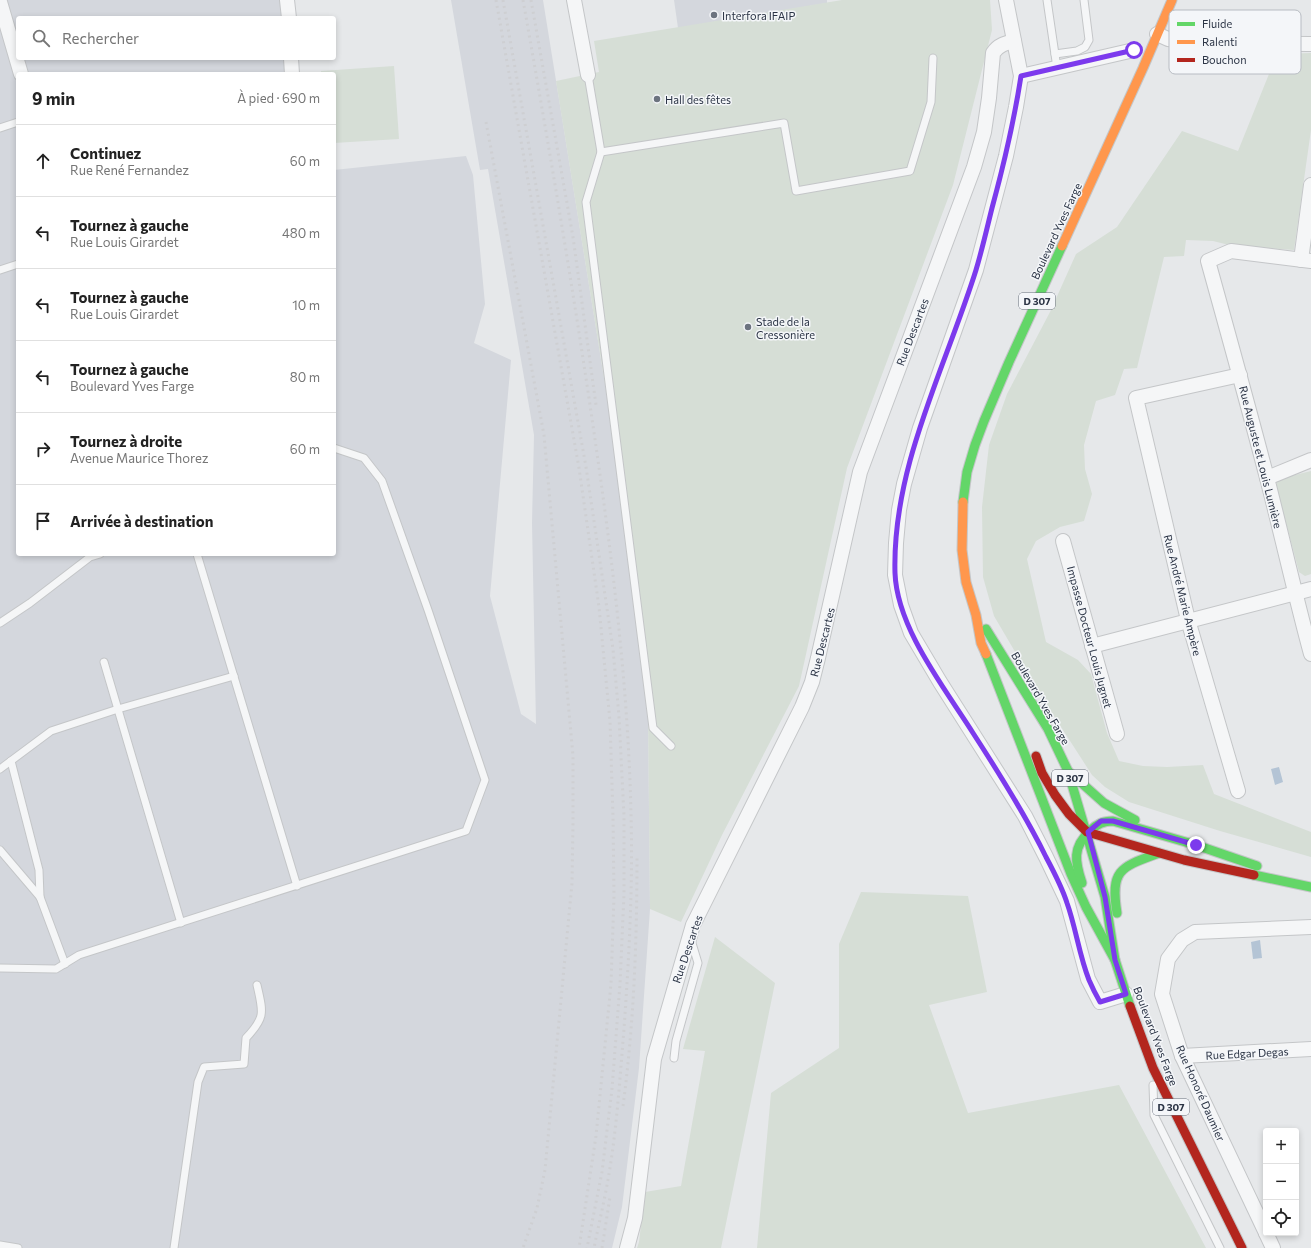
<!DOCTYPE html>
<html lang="fr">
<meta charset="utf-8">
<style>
:root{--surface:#fff;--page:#f2f2f2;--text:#222;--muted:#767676;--line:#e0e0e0}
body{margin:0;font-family:Commissioner,sans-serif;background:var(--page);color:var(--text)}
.controls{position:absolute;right:12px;bottom:12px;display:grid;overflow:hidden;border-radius:4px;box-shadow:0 2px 6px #0003}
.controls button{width:36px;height:36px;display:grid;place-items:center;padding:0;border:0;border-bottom:1px solid var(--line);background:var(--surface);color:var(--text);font:20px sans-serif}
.stop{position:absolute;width:12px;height:12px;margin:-9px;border:3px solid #7c3aed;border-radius:50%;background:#fff}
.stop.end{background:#7c3aed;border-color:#fff;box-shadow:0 1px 4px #0008}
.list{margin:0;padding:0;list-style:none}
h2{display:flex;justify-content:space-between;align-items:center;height:52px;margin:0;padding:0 16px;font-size:17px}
h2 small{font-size:13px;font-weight:400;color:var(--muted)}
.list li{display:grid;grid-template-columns:26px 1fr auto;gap:12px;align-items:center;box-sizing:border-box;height:72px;padding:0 16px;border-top:1px solid var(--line)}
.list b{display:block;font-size:15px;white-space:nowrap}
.list p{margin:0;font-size:13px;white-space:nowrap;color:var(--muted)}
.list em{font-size:13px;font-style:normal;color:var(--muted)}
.icon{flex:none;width:22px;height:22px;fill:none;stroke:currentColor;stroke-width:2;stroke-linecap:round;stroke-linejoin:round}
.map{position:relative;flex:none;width:1311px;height:1248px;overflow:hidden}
.search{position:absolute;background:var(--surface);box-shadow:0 2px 6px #0003;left:16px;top:16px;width:320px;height:44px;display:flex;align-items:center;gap:10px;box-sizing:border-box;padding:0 14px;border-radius:4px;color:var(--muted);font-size:15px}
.panel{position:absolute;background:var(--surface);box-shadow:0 2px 6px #0003;left:16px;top:72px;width:320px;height:484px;border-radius:4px}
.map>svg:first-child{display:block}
</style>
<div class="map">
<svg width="1311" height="1248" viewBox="0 0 1311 1248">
<rect width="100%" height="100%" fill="#e6e8ea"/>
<!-- built -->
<g fill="#d4d7dd">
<polygon points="0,0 282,0 283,18 18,18 18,58 286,58 287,74 18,74 18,554 334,554 334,170 466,156 473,175 485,304 474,343 511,360 490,596 521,714 536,724 532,523 534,435 488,169 480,170 451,0 543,0 619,471 648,713 650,909 639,1068 622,1207 612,1248 0,1248"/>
<polygon points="674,0 827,0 827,3 678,28"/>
</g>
<!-- green -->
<g fill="#d6ded6">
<polygon points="842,0 990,0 992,30 953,185 847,468 799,686 722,835 681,922 650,909 648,713 619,471 556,81 599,72 594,41"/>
<polygon points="1311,53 1311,130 1294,250 1229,245 1213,241 1186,240 1184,256 1164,257 1137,368 1124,369 1115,395 1096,401 1084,445 1085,469 1092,494 1084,521 1060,527 1036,541 1027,559 1046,642 1078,660 1091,674 1107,733 1119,761 1143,766 1167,767 1203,765 1214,794 1311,832 1311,857 1220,831 1129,802 1105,787 1092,775 1043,699 994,616 983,577 982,507 989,445 1007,394 1050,312 1076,254 1117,227 1182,131 1238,151 1277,54"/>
<polygon points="394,66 399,139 334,143 334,74 321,74 321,71"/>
<polygon points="1311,471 1311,574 1305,576 1299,572 1276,485 1279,479"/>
<polygon points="861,892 968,896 987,992 929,1005 968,1113 1119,1085 1206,1248 757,1248 771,1093 839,1048 839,944"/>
<polygon points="715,937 775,983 721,1248 637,1248 639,1242 645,1192 681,1186 705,1051 683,1049"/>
</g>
<!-- water -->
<g fill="#b4c4d5">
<polygon points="1279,767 1283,782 1275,785 1271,769"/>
<polygon points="1260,940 1262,958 1253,959 1251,942"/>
</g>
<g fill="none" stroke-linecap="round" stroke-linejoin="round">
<!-- lane casing -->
<g stroke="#c4c6c8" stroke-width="9">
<g id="lane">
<polyline points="1047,0 1057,68"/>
<polyline points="1055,54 1077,51 1085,47 1089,40 1084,0"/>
<polyline points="588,75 601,152 586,202 653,728 671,746"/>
<polyline points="0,128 18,122"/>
<polyline points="601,152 784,123 796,191 910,171 931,102 933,58"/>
<polyline points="0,270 18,264"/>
<polyline points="197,554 297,886"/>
<polyline points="0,623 30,603 90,557 100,554"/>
<polyline points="104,662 181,923"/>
<polyline points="11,761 39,870 40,897"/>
<polyline points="0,769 51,731 118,709 234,676"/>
<polyline points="0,850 40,897 65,964"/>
<polyline points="0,968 56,969 79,955 466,831 485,780 428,610 382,481 364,458 334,448"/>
<polyline points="674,1058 676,1041 698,963 691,940"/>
<polyline points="1153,1085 1154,1115 1220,1248"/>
<polyline points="0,1245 18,1248"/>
<path d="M174,1248L198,1082L204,1067L244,1064L246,1038C266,1017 263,1012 257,985"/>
</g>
</g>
<!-- street casing -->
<g stroke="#c4c6c8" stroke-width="16">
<g id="street">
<polyline points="287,0 289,18"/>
<polyline points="574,0 588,75"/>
<polyline points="1006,0 1021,76 1016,107 1006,156 976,270 920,428 904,484 899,510 896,543 895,575 901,605 911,633 940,682 1025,816 1046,857 1067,901 1088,979 1100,1002 1126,994"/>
<polyline points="0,2 21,74"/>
<polyline points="1157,34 1168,39 1200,43 1311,44"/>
<polyline points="291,58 292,74"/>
<polyline points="1021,76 1134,50"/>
<polyline points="1301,260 1311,185"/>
<path d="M1311,261L1231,251L1208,261C1228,333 1248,405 1267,478C1282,536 1295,595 1311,654"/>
<polyline points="1267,478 1311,460"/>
<polyline points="1063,541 1117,734"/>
<polyline points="1092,646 1311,589"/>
<polyline points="1238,791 1188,620 1136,398 1240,375"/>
<polyline points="1182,1056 1311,1049"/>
<polyline points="1266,1233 1182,1056 1162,994 1168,959 1182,940 1195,932 1311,927"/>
<polyline points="1266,1233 1273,1248"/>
<path d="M627,1248L635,1218L654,1059L693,925L802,707L812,682L818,658L860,472L974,167L984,132L989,98L993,53C998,45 1006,43 1014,41"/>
</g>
</g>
<!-- fast casing -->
<g stroke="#c4c6c8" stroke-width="11">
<g id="fast">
<polyline points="963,502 967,472 975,445 984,421 1009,362 1062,246"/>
<polyline points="986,629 1048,729 1068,771 1105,897 1115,960 1130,1006"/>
<polyline points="986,654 1071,874 1086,907 1115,960"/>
<polyline points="1068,771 1104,803 1135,820"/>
<polyline points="1254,875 1311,887"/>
<path d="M1082,883C1075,862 1072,847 1090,831C1097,824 1103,821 1113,821L1196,845L1257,866"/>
<path d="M1117,913C1110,869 1121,867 1159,853"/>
</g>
</g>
<!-- slow casing -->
<g stroke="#c4c6c8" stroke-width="11">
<g id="slow">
<polyline points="1062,246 1143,68 1172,0"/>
<polyline points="963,502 962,550 966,582 976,615 981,643 986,654"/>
</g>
</g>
<!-- jam casing -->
<g stroke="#c4c6c8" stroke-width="11">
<g id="jam">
<polyline points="1036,756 1042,773 1055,795 1069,814 1087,832 1184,860 1254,875"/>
<polyline points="1130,1006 1153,1068 1242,1248"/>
</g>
</g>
<!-- lane -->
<use href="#lane" stroke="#f5f6f7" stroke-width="7"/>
<!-- street -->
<use href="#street" stroke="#f5f6f7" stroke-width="14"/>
<!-- fast -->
<use href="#fast" stroke="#63d668" stroke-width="9"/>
<!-- slow -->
<use href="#slow" stroke="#ff974d" stroke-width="9"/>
<!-- jam -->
<use href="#jam" stroke="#b3261e" stroke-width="9"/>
<!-- rail -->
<g stroke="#cecfd2" stroke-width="3" stroke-dasharray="2 4" stroke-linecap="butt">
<polyline points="496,0 579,468 599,607 610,721 613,817 614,896 611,984 596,1136 579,1248"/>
<polyline points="503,0 586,467 613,649 619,717 624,816 624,894 620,984 612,1089 602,1172 587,1248"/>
<path d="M523,0C547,135 570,270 590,405C610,541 628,677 631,814C633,886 629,957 624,1029C620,1077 617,1126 609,1174C605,1198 599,1223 594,1248"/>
<polyline points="531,0 573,237 596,405"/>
<polyline points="486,122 544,435 573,756 573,824 572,883 545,1170 537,1208 523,1248"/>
<path d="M623,1106C634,1023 637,940 637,856"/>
<polyline points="602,1248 610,1197"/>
</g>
</g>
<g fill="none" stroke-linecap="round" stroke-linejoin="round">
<!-- route -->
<path stroke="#7c3aed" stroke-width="5" d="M1134,50L1021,76C1014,121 1004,164 992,208C987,228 982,250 976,270C945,369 892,467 895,573C897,628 944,687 973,733C999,773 1025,814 1046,857C1054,872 1062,887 1067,903C1076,928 1079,955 1089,980C1092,987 1096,995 1100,1002L1126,994L1115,960L1105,897L1088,832L1101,821H1113L1196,845"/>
</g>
<!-- markers -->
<g fill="#6c737f" stroke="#f4f6f9" stroke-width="1.5">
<circle cx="714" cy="15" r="4"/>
<circle cx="657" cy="99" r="4"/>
<circle cx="748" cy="327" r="4"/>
</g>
<g text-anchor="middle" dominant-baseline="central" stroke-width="3" stroke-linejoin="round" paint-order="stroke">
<!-- shield labels -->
<g fill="#f4f6f9" stroke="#676e7b" stroke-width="1">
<rect x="1019" y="293" width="36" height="16" rx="3"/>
<rect x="1052" y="770" width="36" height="16" rx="3"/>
<rect x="1153" y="1099" width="36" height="16" rx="3"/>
</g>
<g font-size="10" font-weight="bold" fill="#2b3445">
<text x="1037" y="301">D 307</text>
<text x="1070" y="778">D 307</text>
<text x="1171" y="1107">D 307</text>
</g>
<!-- poi labels -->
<g font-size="11" fill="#2b3445" stroke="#f4f6f9" text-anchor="start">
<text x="722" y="15">Interfora IFAIP</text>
<text x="665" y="99">Hall des fêtes</text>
<text x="756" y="321">Stade de la<tspan x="756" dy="13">Cressonière</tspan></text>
</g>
<!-- street labels -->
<g font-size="11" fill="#2b3445" stroke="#f4f6f9">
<text transform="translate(1056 231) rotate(-65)">Boulevard Yves Farge</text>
<text transform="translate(912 332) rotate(-69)">Rue Descartes</text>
<text transform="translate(1261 457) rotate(76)">Rue Auguste et Louis Lumière</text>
<text transform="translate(1183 595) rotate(76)">Rue André Marie Ampère</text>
<text transform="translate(1090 637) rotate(75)">Impasse Docteur Louis Jugnet</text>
<text transform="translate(822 642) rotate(-76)">Rue Descartes</text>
<text transform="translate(1041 698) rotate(60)">Boulevard Yves Farge</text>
<text transform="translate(687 949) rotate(-71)">Rue Descartes</text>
<text transform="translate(1156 1036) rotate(69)">Boulevard Yves Farge</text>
<text transform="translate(1247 1053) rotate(-3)">Rue Edgar Degas</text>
<text transform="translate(1201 1093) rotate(66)">Rue Honoré Daumier</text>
</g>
</g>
<!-- legend -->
<rect x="1169" y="10" width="132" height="64" rx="6" fill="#f4f6f9" stroke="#b8bcc3" stroke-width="1"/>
<rect x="1177" y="22" width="18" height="4" fill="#63d668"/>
<rect x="1177" y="40" width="18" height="4" fill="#ff974d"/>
<rect x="1177" y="58" width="18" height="4" fill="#b3261e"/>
<g font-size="11" fill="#2b3445">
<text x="1202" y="28">Fluide</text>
<text x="1202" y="46">Ralenti</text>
<text x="1202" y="64">Bouchon</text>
</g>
</svg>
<div class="controls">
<button>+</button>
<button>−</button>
<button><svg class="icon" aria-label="locate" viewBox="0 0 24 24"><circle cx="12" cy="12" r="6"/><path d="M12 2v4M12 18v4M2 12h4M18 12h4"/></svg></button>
</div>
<div class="stop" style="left:1134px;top:50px"></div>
<div class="stop end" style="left:1196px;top:845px"></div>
<div class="search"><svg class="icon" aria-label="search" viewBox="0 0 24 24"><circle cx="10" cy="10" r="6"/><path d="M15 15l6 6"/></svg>Rechercher</div>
<section class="panel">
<h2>9 min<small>À pied · 690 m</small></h2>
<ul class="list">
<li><svg class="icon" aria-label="ahead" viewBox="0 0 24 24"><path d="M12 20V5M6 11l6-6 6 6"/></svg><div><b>Continuez</b><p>Rue René Fernandez</p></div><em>60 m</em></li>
<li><svg class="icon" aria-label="left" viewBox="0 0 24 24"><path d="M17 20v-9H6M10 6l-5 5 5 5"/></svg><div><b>Tournez à gauche</b><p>Rue Louis Girardet</p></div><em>480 m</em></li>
<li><svg class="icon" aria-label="left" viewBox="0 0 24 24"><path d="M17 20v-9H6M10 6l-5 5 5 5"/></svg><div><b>Tournez à gauche</b><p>Rue Louis Girardet</p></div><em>10 m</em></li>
<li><svg class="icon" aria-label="left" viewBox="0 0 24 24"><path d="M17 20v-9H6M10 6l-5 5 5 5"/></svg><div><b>Tournez à gauche</b><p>Boulevard Yves Farge</p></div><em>80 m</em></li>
<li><svg class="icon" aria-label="right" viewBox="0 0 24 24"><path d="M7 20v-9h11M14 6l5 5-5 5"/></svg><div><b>Tournez à droite</b><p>Avenue Maurice Thorez</p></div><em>60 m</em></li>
<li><svg class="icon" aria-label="arrive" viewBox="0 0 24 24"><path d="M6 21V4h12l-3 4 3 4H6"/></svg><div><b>Arrivée à destination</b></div></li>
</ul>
</section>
</div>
